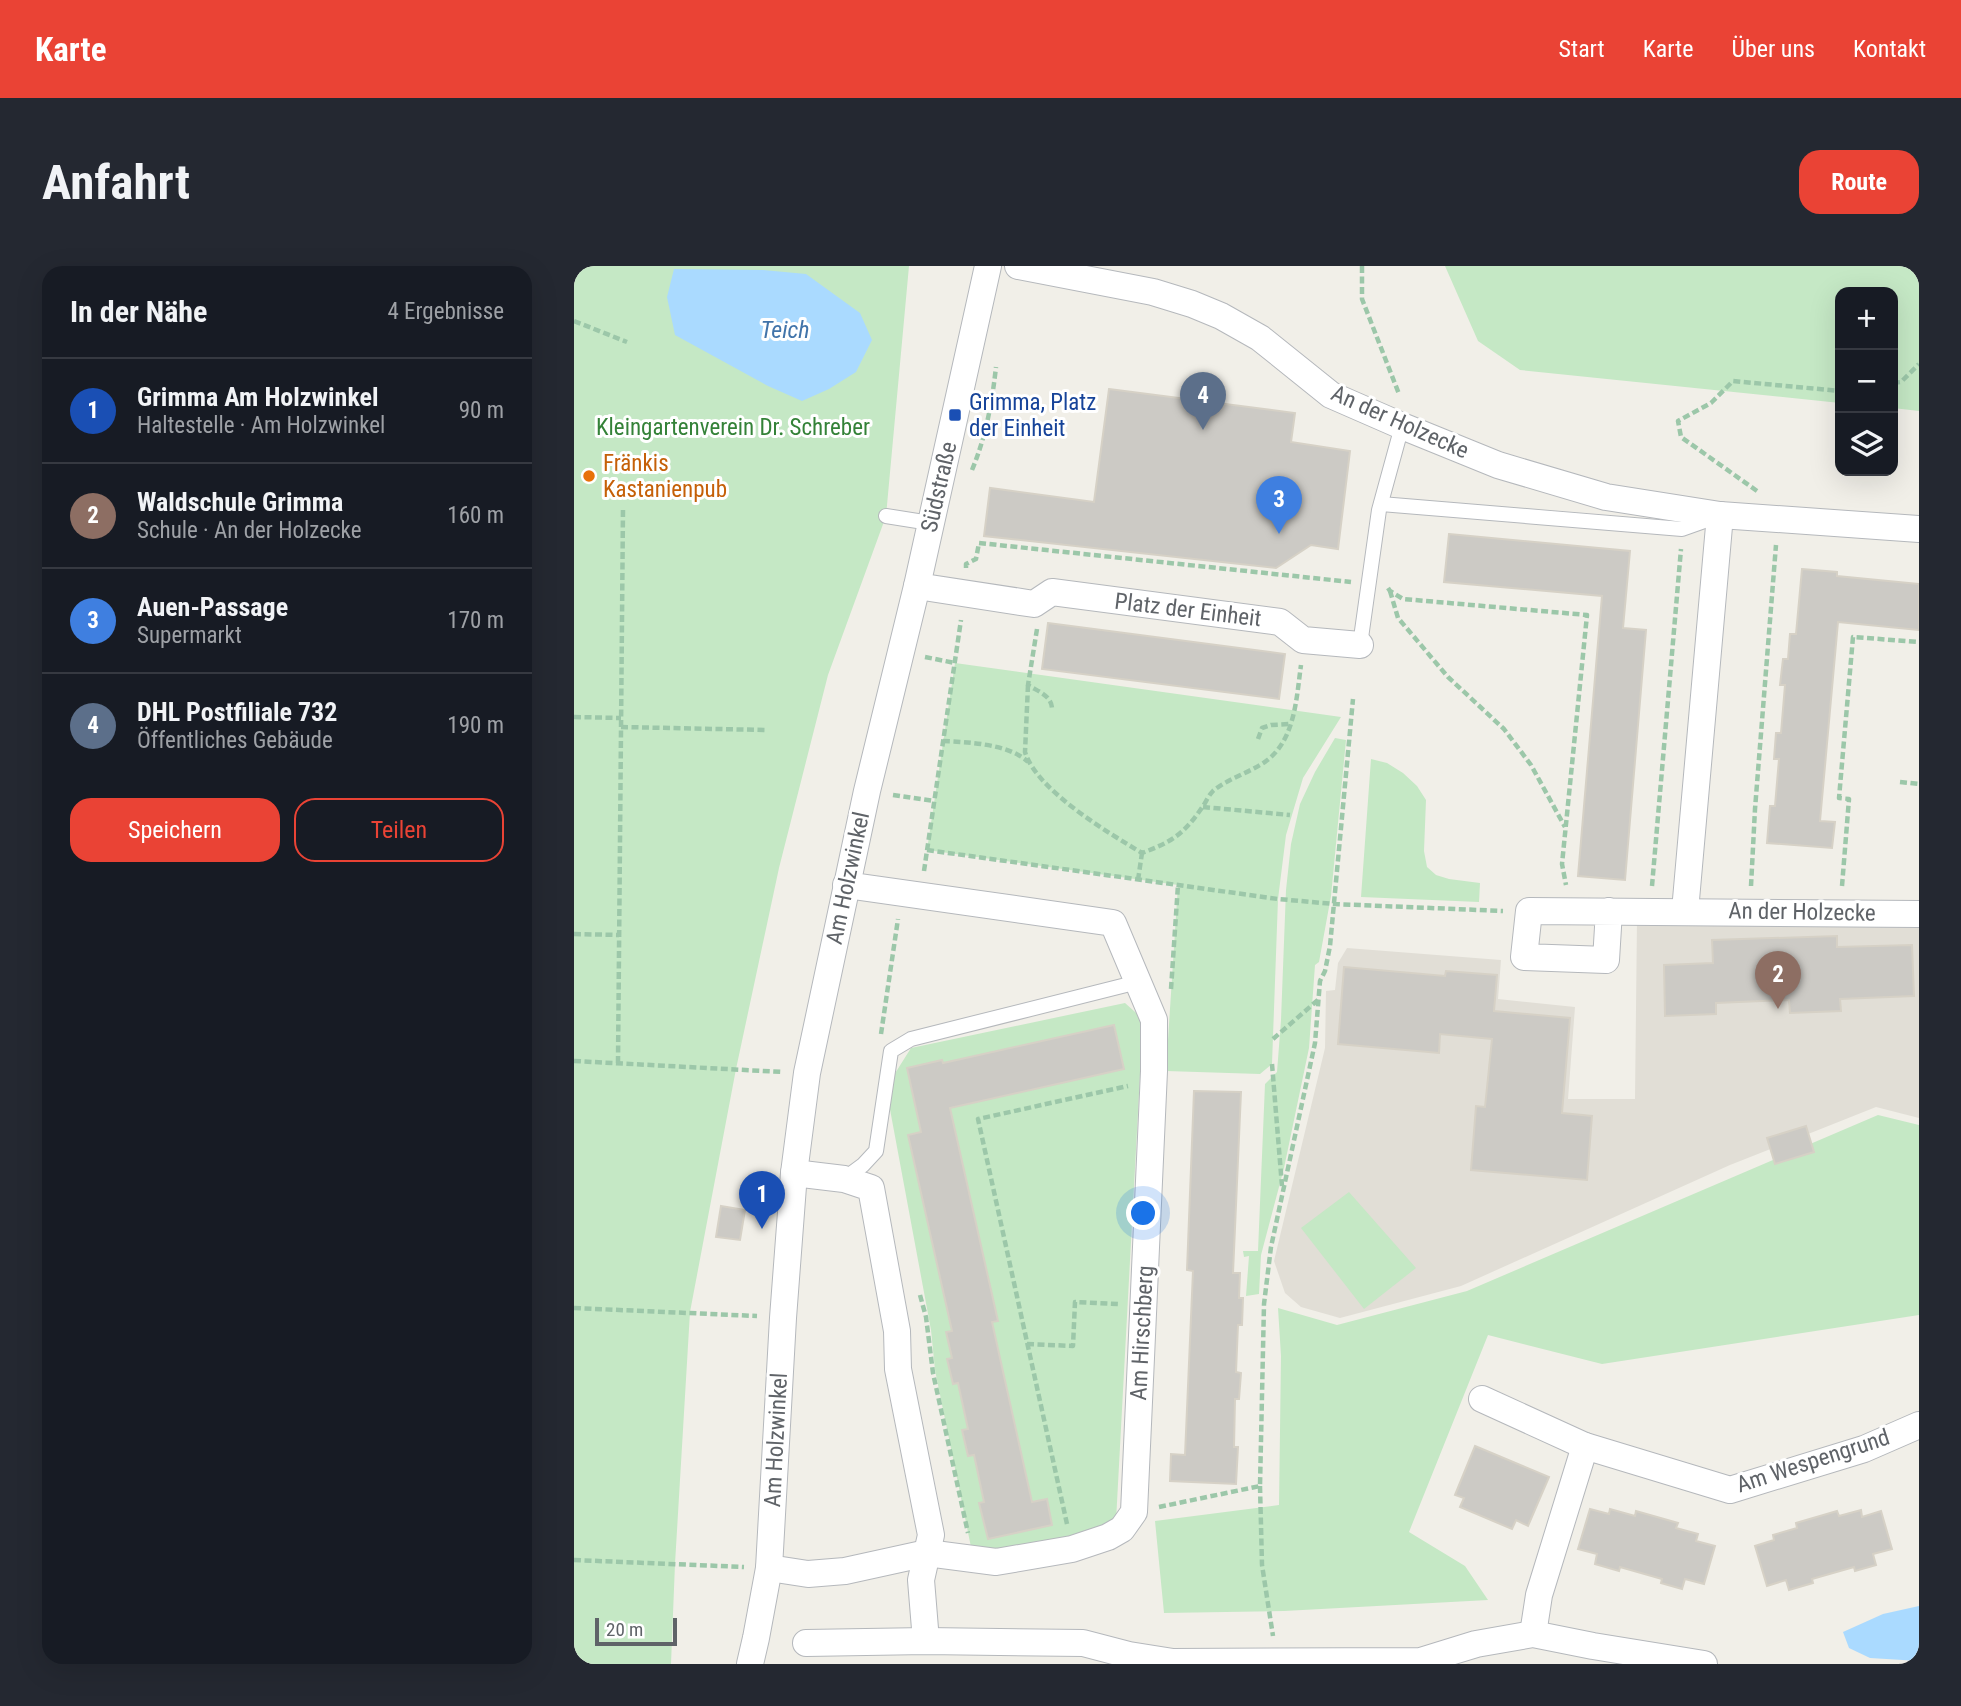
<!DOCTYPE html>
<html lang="de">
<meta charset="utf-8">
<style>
:root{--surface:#171b24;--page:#242831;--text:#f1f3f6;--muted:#9ea1a6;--line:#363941;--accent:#ea4335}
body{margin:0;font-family:"Roboto Condensed",sans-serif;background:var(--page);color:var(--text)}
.controls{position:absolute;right:21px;top:21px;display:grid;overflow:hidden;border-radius:14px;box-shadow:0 7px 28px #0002}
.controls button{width:63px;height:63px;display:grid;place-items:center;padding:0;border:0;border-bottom:2px solid var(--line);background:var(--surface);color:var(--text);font:35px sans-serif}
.scale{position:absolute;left:21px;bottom:18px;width:82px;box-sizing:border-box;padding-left:7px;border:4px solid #5f6368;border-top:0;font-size:19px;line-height:24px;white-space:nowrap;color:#5f6368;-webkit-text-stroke:5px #fff;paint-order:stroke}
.you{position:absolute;left:570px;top:948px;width:24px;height:24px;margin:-18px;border:5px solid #fff;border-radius:50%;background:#1a73e8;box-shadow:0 0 0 10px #1a73e833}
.badge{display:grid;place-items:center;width:46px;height:46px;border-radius:50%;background:var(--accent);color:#fff;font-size:23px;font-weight:700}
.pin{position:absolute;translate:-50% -58px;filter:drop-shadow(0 2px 4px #0008)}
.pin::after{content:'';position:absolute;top:37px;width:24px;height:21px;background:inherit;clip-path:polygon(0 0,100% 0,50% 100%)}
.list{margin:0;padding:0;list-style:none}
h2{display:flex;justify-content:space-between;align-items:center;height:91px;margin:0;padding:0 28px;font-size:30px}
h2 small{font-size:23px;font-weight:400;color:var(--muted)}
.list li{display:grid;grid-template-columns:46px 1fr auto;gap:21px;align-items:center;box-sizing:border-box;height:105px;padding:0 28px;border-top:2px solid var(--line)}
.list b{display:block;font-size:26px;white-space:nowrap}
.list p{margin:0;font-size:23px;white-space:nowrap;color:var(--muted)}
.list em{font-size:23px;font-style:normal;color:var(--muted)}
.actions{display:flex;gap:14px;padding:21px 28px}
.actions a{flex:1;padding:16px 0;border:2px solid var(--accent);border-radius:21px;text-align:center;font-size:24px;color:var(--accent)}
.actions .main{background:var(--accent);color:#fff}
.icon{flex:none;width:38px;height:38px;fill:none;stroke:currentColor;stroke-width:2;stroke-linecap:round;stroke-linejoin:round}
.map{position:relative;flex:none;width:1345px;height:1398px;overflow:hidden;border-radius:21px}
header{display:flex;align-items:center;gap:42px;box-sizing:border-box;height:98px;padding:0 35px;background:var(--accent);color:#fff}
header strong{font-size:33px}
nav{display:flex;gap:38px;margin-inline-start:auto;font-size:24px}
.intro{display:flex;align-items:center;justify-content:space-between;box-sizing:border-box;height:168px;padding:0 42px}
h1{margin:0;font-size:49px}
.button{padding:18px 32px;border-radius:21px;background:var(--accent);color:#fff;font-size:24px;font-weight:700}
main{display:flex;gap:42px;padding:0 42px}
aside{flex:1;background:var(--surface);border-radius:21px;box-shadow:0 7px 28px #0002}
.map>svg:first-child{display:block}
</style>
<header>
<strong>Karte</strong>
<nav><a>Start</a><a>Karte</a><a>Über uns</a><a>Kontakt</a></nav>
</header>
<div class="intro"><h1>Anfahrt</h1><a class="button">Route</a></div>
<main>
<aside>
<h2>In der Nähe<small>4 Ergebnisse</small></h2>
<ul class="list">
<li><span class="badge" style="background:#1a4fb4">1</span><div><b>Grimma Am Holzwinkel</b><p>Haltestelle · Am Holzwinkel</p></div><em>90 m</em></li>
<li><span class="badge" style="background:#8d6e63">2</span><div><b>Waldschule Grimma</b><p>Schule · An der Holzecke</p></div><em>160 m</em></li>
<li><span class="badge" style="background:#3f7fe0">3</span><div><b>Auen-Passage</b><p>Supermarkt</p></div><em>170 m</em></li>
<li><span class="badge" style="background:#5c6f8a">4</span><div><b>DHL Postfiliale 732</b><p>Öffentliches Gebäude</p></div><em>190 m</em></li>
</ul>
<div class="actions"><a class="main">Speichern</a><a>Teilen</a></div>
</aside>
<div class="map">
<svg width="1345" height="1398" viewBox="0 0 1345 1398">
<rect width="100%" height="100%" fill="#f1efe8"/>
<!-- education -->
<polygon fill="#e1ded6" points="1063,654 1345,654 1345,852 1302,841 1156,899 887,1020 766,1052 727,1041 711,1027 700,995 751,782 752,725 761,724 764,697 773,682 927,694 924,733 1001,741 994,833 1061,833"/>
<!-- green -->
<g fill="#c5e8c5">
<polygon points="0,0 335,0 312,250 254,409 205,602 162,803 116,1046 101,1298 97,1398 0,1398"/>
<polygon points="871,0 1345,0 1345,145 1319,142 1319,26 1266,26 1266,137 946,104 904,75"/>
<polygon points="381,397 767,451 729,512 712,569 704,633 698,798 686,808 592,805 604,619 353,584"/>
<polygon points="761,472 772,474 757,630 745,696 741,699 735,782 710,902 687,989 685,1028 672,1030 675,990 670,991 669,985 684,985 691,818 703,806 707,754 712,624 717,578 726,538 741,506"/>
<polygon points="797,493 813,497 829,507 843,520 852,534 850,585 853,601 862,609 875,613 906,617 905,636 787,631"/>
<polygon points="551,737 569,753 542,1255 526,1267 433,1286 398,1286 361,1104 357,1064 315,838 320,809 337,782"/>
<polygon points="1304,849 1345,859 1345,1049 1028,1098 914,1069 835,1266 891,1300 914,1334 710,1345 590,1347 581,1255 705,1239 707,1090 704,1042 763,1059 893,1025"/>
<polygon points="775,926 842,1002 790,1043 727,962"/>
</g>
<!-- water -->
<g fill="#aadaff">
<polygon points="100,3 189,4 232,8 286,47 298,74 282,106 255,123 228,135 194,120 101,69 93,31"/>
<polygon points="1345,1340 1345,1395 1296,1392 1275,1382 1269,1366 1309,1348"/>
</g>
<!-- building -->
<g fill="#cccac5" stroke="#d6d1c6" stroke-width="2">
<polygon points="535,123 721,147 717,176 776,185 764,283 737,279 702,302 410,270 416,222 520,236"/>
<polygon points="875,268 1056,285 1049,362 1072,364 1051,614 1004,610 1028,330 870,316"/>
<polygon points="1228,303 1263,306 1263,310 1345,318 1345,364 1264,356 1246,555 1261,556 1258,582 1193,577 1196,540 1201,540 1205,493 1200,493 1202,467 1207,467 1211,419 1206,419 1209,393 1214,393 1216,368 1222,368"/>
<polygon points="474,357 711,388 705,433 468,403"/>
<polygon points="1263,670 1263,681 1338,679 1340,730 1266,733 1267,745 1216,747 1215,734 1142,737 1142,748 1091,750 1090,699 1139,697 1138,674"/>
<polygon points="770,701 871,710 872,705 923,709 920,745 996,752 988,847 1018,850 1013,914 897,904 902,840 911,841 918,773 866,768 865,787 764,778"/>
<polygon points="540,759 550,803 376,842 424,1055 418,1056 458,1236 473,1233 478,1259 414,1273 405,1237 410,1236 400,1189 394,1190 388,1164 394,1163 384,1117 379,1118 373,1093 378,1092 372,1066 378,1065 334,869 347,866 333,802 368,794 369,797"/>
<polygon points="620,825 667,826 659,1007 666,1007 665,1032 669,1032 668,1059 664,1059 662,1106 667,1107 665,1133 661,1133 660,1181 664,1181 662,1218 596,1215 597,1188 611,1189 619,1005 613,1004"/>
<polygon points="1232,860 1240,886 1201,898 1193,872"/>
<polygon points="147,940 171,944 166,974 142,971"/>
<polygon points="901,1180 975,1211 954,1260 942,1254 938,1263 886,1241 890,1232 881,1229"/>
<polygon points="1016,1243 1035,1248 1036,1243 1061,1250 1062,1245 1104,1257 1102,1262 1124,1268 1122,1275 1141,1280 1130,1318 1111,1313 1108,1323 1087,1317 1088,1313 1046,1301 1045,1305 1021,1298 1023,1288 1004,1283"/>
<polygon points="1287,1244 1288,1251 1307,1245 1318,1283 1299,1288 1302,1299 1281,1305 1280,1301 1238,1313 1239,1317 1215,1324 1212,1314 1193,1320 1181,1280 1200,1274 1199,1269 1223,1262 1222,1257 1263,1245 1265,1250"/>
</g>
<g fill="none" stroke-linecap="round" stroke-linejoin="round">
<!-- lane casing -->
<g stroke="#b5b8bc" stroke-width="16">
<g id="lane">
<polyline points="807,238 1108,263 1139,252"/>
<polyline points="312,250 356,257"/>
<polyline points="786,379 805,244 828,160"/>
<polyline points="270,913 289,899 302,885 317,785 337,773 564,716"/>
</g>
</g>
<!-- street casing -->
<g stroke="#b5b8bc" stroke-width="28">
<g id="street">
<polyline points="444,0 579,26 618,38 647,50 686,72 757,129 828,160 924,199 1032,231 1146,249 1345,263"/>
<polyline points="343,320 460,338 478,326 706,356 729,374 786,379"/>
<path d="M1035,645L1032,694L950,691L955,645C1085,645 1215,646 1345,648"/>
<polyline points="1111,645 1146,249"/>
<polyline points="220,907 270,913 297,922 323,1065 324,1103 357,1269 347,1314 352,1375"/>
<polyline points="908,1133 1011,1180"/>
<polyline points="195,1302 234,1308 271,1305 353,1287 422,1296 498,1283 534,1271 548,1263 560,1246 580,805 580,754 539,657 272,619"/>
<polyline points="959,1368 965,1329 1011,1180 1156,1224 1290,1183 1345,1159"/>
<polyline points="232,1377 352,1375 509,1377 555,1389 599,1396 847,1395 902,1378 959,1368 1019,1380 1130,1398"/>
<polyline points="176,1398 182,1372 195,1302 209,1052 220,907 233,807 293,525 343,320 414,0"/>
</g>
</g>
<!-- path -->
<g stroke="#9cc7a9" stroke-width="4.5" stroke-dasharray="7 3.5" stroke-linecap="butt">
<polyline points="788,0 788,33 825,128"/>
<polyline points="0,55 53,76"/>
<polyline points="1319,117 1327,116 1345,98"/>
<path d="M398,204C412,170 418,137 422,101"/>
<polyline points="1183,225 1107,171 1104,155 1137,137 1159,115 1266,125"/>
<polyline points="392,302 392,298 402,293 405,277 777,316"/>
<polyline points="814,322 816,325 829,333 1013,349 988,598 992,619"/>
<polyline points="816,325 824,352 874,411 930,463 957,499 991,561"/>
<path d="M463,363L454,419C465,426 479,430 478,445"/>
<polyline points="351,391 381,397"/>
<path d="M454,419L451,486C463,525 535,567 568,587C597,576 609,569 627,543C631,538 634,530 639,525C652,514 671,508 686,499C721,479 722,435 727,399"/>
<polyline points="0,451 47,452"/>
<polyline points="47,461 192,464"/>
<polyline points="684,473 688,462 697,459 716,458"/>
<path d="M369,475C393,476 436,478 454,496"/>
<polyline points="1326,516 1345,518"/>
<polyline points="319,529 360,535"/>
<polyline points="629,541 716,549"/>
<polyline points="353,584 704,633 760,638 929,645"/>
<polyline points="350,605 387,354"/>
<polyline points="564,614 568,587"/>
<polyline points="1078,620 1107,283"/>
<polyline points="1177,620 1181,543 1202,279"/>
<polyline points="1268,620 1275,533 1265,532 1279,371 1345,376"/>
<polyline points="0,668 45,669"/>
<polyline points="597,723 604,619"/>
<polyline points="307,768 324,653"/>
<polyline points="699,773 745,733"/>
<polyline points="0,795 209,806"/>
<polyline points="44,797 49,242"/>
<polyline points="698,798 708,920"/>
<polyline points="346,1029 352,1051 359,1107 394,1267"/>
<polyline points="0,1042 183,1050"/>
<polyline points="453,1078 499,1080 501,1036 544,1038"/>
<polyline points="686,1220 688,1299 699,1370"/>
<polyline points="585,1241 686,1220 690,1038 697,981 741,777 746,715 751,705 756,680 779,433"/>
<polyline points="493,1258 404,853 554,820"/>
<polyline points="0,1294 170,1301"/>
</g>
<!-- lane -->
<use href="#lane" stroke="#fff" stroke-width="14"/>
<!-- street -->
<use href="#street" stroke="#fff" stroke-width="26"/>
</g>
<!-- markers -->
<rect fill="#1a4fb4" stroke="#fff" stroke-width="2.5" x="374" y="142" width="14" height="14" rx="3.5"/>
<circle fill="#e8710a" stroke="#fff" stroke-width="2.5" cx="15" cy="210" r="7"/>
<g text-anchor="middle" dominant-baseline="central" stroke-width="6" stroke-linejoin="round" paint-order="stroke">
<!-- transit labels -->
<g font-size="23" fill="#164399" stroke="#fff" text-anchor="start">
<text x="395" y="136">Grimma, Platz<tspan x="395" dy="26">der Einheit</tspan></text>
</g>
<!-- street labels -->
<g font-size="23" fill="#5f6368" stroke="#fff">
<text transform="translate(826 156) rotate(24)">An der Holzecke</text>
<text transform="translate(365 221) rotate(-77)">Südstraße</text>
<text transform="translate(614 344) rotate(7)">Platz der Einheit</text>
<text transform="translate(274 612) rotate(-78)">Am Holzwinkel</text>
<text transform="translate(1228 646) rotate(1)">An der Holzecke</text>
<text transform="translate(568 1067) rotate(-87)">Am Hirschberg</text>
<text transform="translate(202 1174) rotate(-87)">Am Holzwinkel</text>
<text transform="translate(1239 1195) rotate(-18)">Am Wespengrund</text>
</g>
<!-- park labels -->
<g font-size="23" fill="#348238" stroke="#fff">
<text x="159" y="161">Kleingartenverein Dr. Schreber</text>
</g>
<!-- food labels -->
<g font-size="23" fill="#c56008" stroke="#fff" text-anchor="start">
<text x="29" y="197">Fränkis<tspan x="29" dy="26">Kastanienpub</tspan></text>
</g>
<!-- water labels -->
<g font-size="24" font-style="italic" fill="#4174aa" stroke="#fff">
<text x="211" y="64">Teich</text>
</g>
</g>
</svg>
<div class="controls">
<button>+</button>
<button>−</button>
<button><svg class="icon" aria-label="layers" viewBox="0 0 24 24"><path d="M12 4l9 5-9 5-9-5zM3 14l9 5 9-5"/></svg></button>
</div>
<div class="scale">20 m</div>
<div class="you"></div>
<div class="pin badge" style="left:188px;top:963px;background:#1a4fb4">1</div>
<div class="pin badge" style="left:1204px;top:743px;background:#8d6e63">2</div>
<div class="pin badge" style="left:705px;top:268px;background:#3f7fe0">3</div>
<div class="pin badge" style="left:629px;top:164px;background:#5c6f8a">4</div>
</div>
</main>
